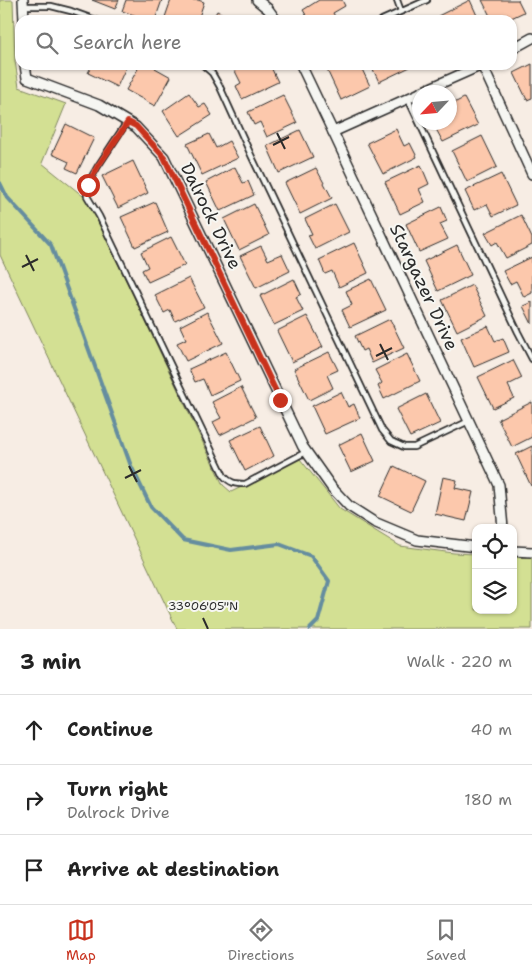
<!DOCTYPE html>
<meta charset="utf-8">
<style>
:root{--surface:#fff;--page:#f2f2f2;--text:#222;--muted:#767676;--line:#e0e0e0;--accent:#c8321e}
body{margin:0;font-family:"Shantell Sans",sans-serif;background:var(--page);color:var(--text)}
.controls{position:absolute;right:15px;bottom:15px;display:grid;overflow:hidden;border-radius:10px;box-shadow:0 1px 4px #0004}
.controls button{width:45px;height:45px;display:grid;place-items:center;padding:0;border:0;border-bottom:1px solid var(--line);background:var(--surface);color:var(--text);font:25px sans-serif}
.compass{position:absolute;left:412px;top:85px;width:45px;height:45px;border-radius:50%;background:var(--surface);box-shadow:0 1px 4px #0004;rotate:244deg}
.stop{position:absolute;width:15px;height:15px;margin:-11px;border:4px solid #c8321e;border-radius:50%;background:#fff}
.stop.end{background:#c8321e;border-color:#fff;box-shadow:0 1px 5px #0008}
.list{margin:0;padding:0;list-style:none}
h2{display:flex;justify-content:space-between;align-items:center;height:65px;margin:0;padding:0 20px;font-size:21px}
h2 small{font-size:16px;font-weight:400;color:var(--muted)}
.list li{display:grid;grid-template-columns:32px 1fr auto;gap:15px;align-items:center;box-sizing:border-box;height:70px;padding:0 20px;border-top:1px solid var(--line)}
.list b{display:block;font-size:19px;white-space:nowrap}
.list p{margin:0;font-size:16px;white-space:nowrap;color:var(--muted)}
.list em{font-size:16px;font-style:normal;color:var(--muted)}
.icon{flex:none;width:28px;height:28px;fill:none;stroke:currentColor;stroke-width:2;stroke-linecap:round;stroke-linejoin:round}
.map{position:relative;flex:none;width:532px;height:629px;overflow:hidden}
.search{position:absolute;background:var(--surface);box-shadow:0 1px 4px #0004;left:15px;right:15px;top:15px;height:55px;display:flex;align-items:center;gap:12px;box-sizing:border-box;padding:0 18px;border-radius:15px;color:var(--muted);font-size:19px}
.sheet{height:275px;background:var(--surface)}
nav{display:flex;justify-content:space-around;align-items:center;box-sizing:border-box;height:70px;border-top:1px solid var(--line);background:var(--surface);font-size:14px;color:var(--muted)}
nav a{display:grid;justify-items:center;gap:2px}
nav .on{color:var(--accent)}
.map>svg:first-child{display:block}
</style>
<div class="map">
<svg width="532" height="629" viewBox="0 0 532 629">
<rect width="100%" height="100%" fill="#f7ede4"/>
<filter id="ink" filterUnits="userSpaceOnUse"><feTurbulence type="fractalNoise" baseFrequency=".02" numOctaves="2"/><feDisplacementMap in="SourceGraphic" scale="10" xChannelSelector="R" yChannelSelector="G"/><feConvolveMatrix kernelMatrix="1 2 1 2 8 2 1 2 1" color-interpolation-filters="sRGB"/></filter>
<g filter="url(#ink)">
<!-- green -->
<polygon fill="#d3e093" stroke="#7f865f" points="0,0 13,0 15,61 19,87 66,104 42,163 88,200 223,485 231,492 300,459 340,509 400,546 454,553 476,554 476,610 513,610 513,557 532,558 532,629 177,629 0,255"/>
<g fill="none" stroke-linecap="round" stroke-linejoin="round">
<!-- stream -->
<polyline stroke="#658d9f" stroke-width="4" points="0,183 7,197 51,245 131,466 151,507 183,540 231,550 279,544 311,556 329,581 318,621 310,629"/>
</g>
<!-- building -->
<g fill="#fcc8ac" stroke="#2b2b2b">
<polygon points="92,0 119,0 115,9"/>
<polygon points="126,0 162,0 155,20 149,20 122,11"/>
<polygon points="171,0 198,0 204,2 198,20 164,20"/>
<polygon points="319,0 342,0 345,6 333,13 337,20 309,20 303,10"/>
<polygon points="470,0 479,20 440,20 438,16"/>
<polygon points="482,0 518,0 524,12 507,20 492,20"/>
<polygon points="217,11 234,20 212,20"/>
<polygon points="532,64 532,98 527,100 514,73"/>
<polygon points="92,65 127,65 117,87 88,73"/>
<polygon points="140,65 157,65 155,68 171,77 155,106 126,90"/>
<polygon points="242,65 270,65 278,82 242,99 236,86 241,83 234,69"/>
<polygon points="337,65 360,65 370,86 341,100 327,70"/>
<polygon points="371,65 409,65 410,67 379,82"/>
<polygon points="189,93 199,107 205,104 212,115 179,136 163,111"/>
<polygon points="283,95 297,123 267,137 260,122 254,125 248,112"/>
<polygon points="464,98 478,125 443,142 436,129 441,127 439,122 450,122 450,105"/>
<polygon points="66,124 94,138 77,173 66,168 69,162 52,154"/>
<polygon points="396,129 404,146 410,143 417,157 383,174 367,143"/>
<polygon points="300,130 313,157 279,173 267,146"/>
<polygon points="209,134 216,148 229,141 238,158 202,175 187,144"/>
<polygon points="482,136 497,167 467,182 452,151"/>
<polygon points="133,161 148,193 118,208 102,176"/>
<polygon points="421,165 429,184 419,189 425,202 400,214 385,182"/>
<polygon points="235,167 243,183 248,181 254,195 220,211 206,182"/>
<polygon points="316,168 332,198 300,214 285,183"/>
<polygon points="501,174 516,205 493,216 487,204 474,210 465,191"/>
<polygon points="155,202 168,232 135,247 121,217"/>
<polygon points="254,204 269,235 239,250 224,219"/>
<polygon points="335,204 349,232 315,249 308,235 312,234 305,219"/>
<polygon points="441,207 447,221 440,224 448,239 419,252 406,224"/>
<polygon points="521,215 532,238 532,245 506,258 497,242 492,245 485,233"/>
<polygon points="171,237 185,265 148,282 142,270 148,267 141,252"/>
<polygon points="354,243 368,273 339,287 332,271 325,274 319,260"/>
<polygon points="457,245 471,275 438,291 424,261"/>
<polygon points="261,246 268,260 282,254 290,271 256,288 240,256"/>
<polygon points="532,257 532,293 524,297 516,281 510,284 503,271"/>
<polygon points="189,278 204,307 175,321 170,310 164,313 155,295"/>
<polygon points="294,279 301,294 296,297 303,311 274,325 260,296"/>
<polygon points="371,279 386,310 350,327 342,310 352,305 346,291"/>
<polygon points="472,285 487,316 457,331 442,300"/>
<polygon points="532,302 532,324 523,306"/>
<polygon points="207,312 223,343 186,361 177,343 186,339 180,326"/>
<polygon points="307,316 323,347 292,362 277,331"/>
<polygon points="390,319 404,348 372,363 366,349 362,351 355,336"/>
<polygon points="488,326 495,341 503,338 509,352 474,367 461,338"/>
<polygon points="226,352 240,381 210,395 203,379 195,382 189,369"/>
<polygon points="329,352 338,370 327,375 333,388 309,400 294,369"/>
<polygon points="407,354 420,381 384,399 378,386 382,383 375,370"/>
<polygon points="513,360 522,378 508,385 514,398 493,408 478,377"/>
<polygon points="241,387 256,417 220,435 213,422 221,418 212,402"/>
<polygon points="341,392 348,407 354,404 360,418 325,434 312,406"/>
<polygon points="426,394 440,423 410,437 396,409"/>
<polygon points="532,402 532,437 512,447 498,419"/>
<polygon points="260,426 274,456 245,471 230,440"/>
<polygon points="362,433 375,461 351,472 338,445"/>
<polygon points="532,446 532,485 531,486 516,454"/>
<polygon points="394,466 425,481 411,511 380,496"/>
<polygon points="443,477 457,480 455,488 473,492 466,521 435,514"/>
</g>
<g fill="none" stroke-linecap="round" stroke-linejoin="round">
<!-- service casing -->
<g stroke="#2b2b2b" stroke-width="8">
<g id="service">
<polyline points="397,0 401,11"/>
<polyline points="23,6 51,6 71,11 96,20"/>
<polyline points="382,20 427,0"/>
<polyline points="203,65 212,73 220,87 251,155 382,430 391,441 404,447 414,447 469,421"/>
<polyline points="408,99 518,332 532,359"/>
<path d="M127,122L98,166L87,185V196L99,216L224,476C230,483 235,484 245,484L306,452"/>
</g>
</g>
<!-- minor casing -->
<g stroke="#2b2b2b" stroke-width="12">
<g id="minor">
<polyline points="23,0 24,20"/>
<polyline points="257,0 268,9 276,20"/>
<polyline points="512,49 532,38"/>
<polyline points="25,65 27,78 99,105 136,127 164,157 303,447 332,488 349,506 374,522 417,540 476,547"/>
<polyline points="301,65 333,132 499,485 503,528"/>
<polyline points="482,65 532,174"/>
<polyline points="421,92 482,65"/>
<polyline points="333,132 420,93"/>
<polyline points="513,551 532,552"/>
</g>
</g>
<!-- service -->
<use href="#service" stroke="#f6f6f2" stroke-width="4.5"/>
<!-- minor -->
<use href="#minor" stroke="#f6f6f2" stroke-width="9"/>
</g>
</g>
<g fill="none" stroke-linecap="round" stroke-linejoin="round" filter="url(#ink)">
<!-- route -->
<polyline stroke="#c8321e" stroke-width="6" points="88,185 98,166 128,122 136,126 164,157 280,400"/>
</g>
<!-- ticks -->
<path fill="none" stroke="#2b2b2b" stroke-width="2" d="M277,133L285,149M273,145L289,137M26,255L34,271M22,267L38,259M380,344L388,360M376,356L392,348M129,466L137,482M125,478L141,470M203,618L208,629"/>
<g text-anchor="middle" dominant-baseline="central" stroke-width="4" stroke-linejoin="round" paint-order="stroke">
<!-- street labels -->
<g font-size="18" fill="#2b2b2b" stroke="#f6f6f2">
<text transform="translate(211 216) rotate(64)">Dalrock Drive</text>
<text transform="translate(424 287) rotate(65)">Stargazer Drive</text>
</g>
</g>
<g font-size="12" text-anchor="middle" fill="#2b2b2b" stroke="#f6f6f2" stroke-width="4" stroke-linejoin="round" paint-order="stroke">
<text x="203" y="610">33°06'05"N</text>
</g>
</svg>
<div class="controls">
<button><svg class="icon" aria-label="locate" viewBox="0 0 24 24"><circle cx="12" cy="12" r="6"/><path d="M12 2v4M12 18v4M2 12h4M18 12h4"/></svg></button>
<button><svg class="icon" aria-label="layers" viewBox="0 0 24 24"><path d="M12 4l9 5-9 5-9-5zM3 14l9 5 9-5"/></svg></button>
</div>
<svg class="compass" viewBox="-18 -18 36 36"><path d="M0-13l5 13h-10z" fill="#e53935"/><path d="M0 13l5-13h-10z" fill="#767676"/></svg>
<div class="stop" style="left:88px;top:185px"></div>
<div class="stop end" style="left:280px;top:400px"></div>
<div class="search"><svg class="icon" aria-label="search" viewBox="0 0 24 24"><circle cx="10" cy="10" r="6"/><path d="M15 15l6 6"/></svg>Search here</div>
</div>
<section class="sheet">
<h2>3 min<small>Walk · 220 m</small></h2>
<ul class="list">
<li><svg class="icon" aria-label="ahead" viewBox="0 0 24 24"><path d="M12 20V5M6 11l6-6 6 6"/></svg><div><b>Continue</b></div><em>40 m</em></li>
<li><svg class="icon" aria-label="right" viewBox="0 0 24 24"><path d="M7 20v-9h11M14 6l5 5-5 5"/></svg><div><b>Turn right</b><p>Dalrock Drive</p></div><em>180 m</em></li>
<li><svg class="icon" aria-label="arrive" viewBox="0 0 24 24"><path d="M6 21V4h12l-3 4 3 4H6"/></svg><div><b>Arrive at destination</b></div></li>
</ul>
</section>
<nav>
<a class="on"><svg class="icon" aria-label="map" viewBox="0 0 24 24"><path d="M3 6l6-2 6 2 6-2v14l-6 2-6-2-6 2zM9 4v14M15 6v14"/></svg>Map</a>
<a><svg class="icon" aria-label="directions" viewBox="0 0 24 24"><path d="M12 3l9 9-9 9-9-9zM9 14v-3h6M13 9l2 2-2 2"/></svg>Directions</a>
<a><svg class="icon" aria-label="saved" viewBox="0 0 24 24"><path d="M7 4h10v16l-5-4-5 4z"/></svg>Saved</a>
</nav>
